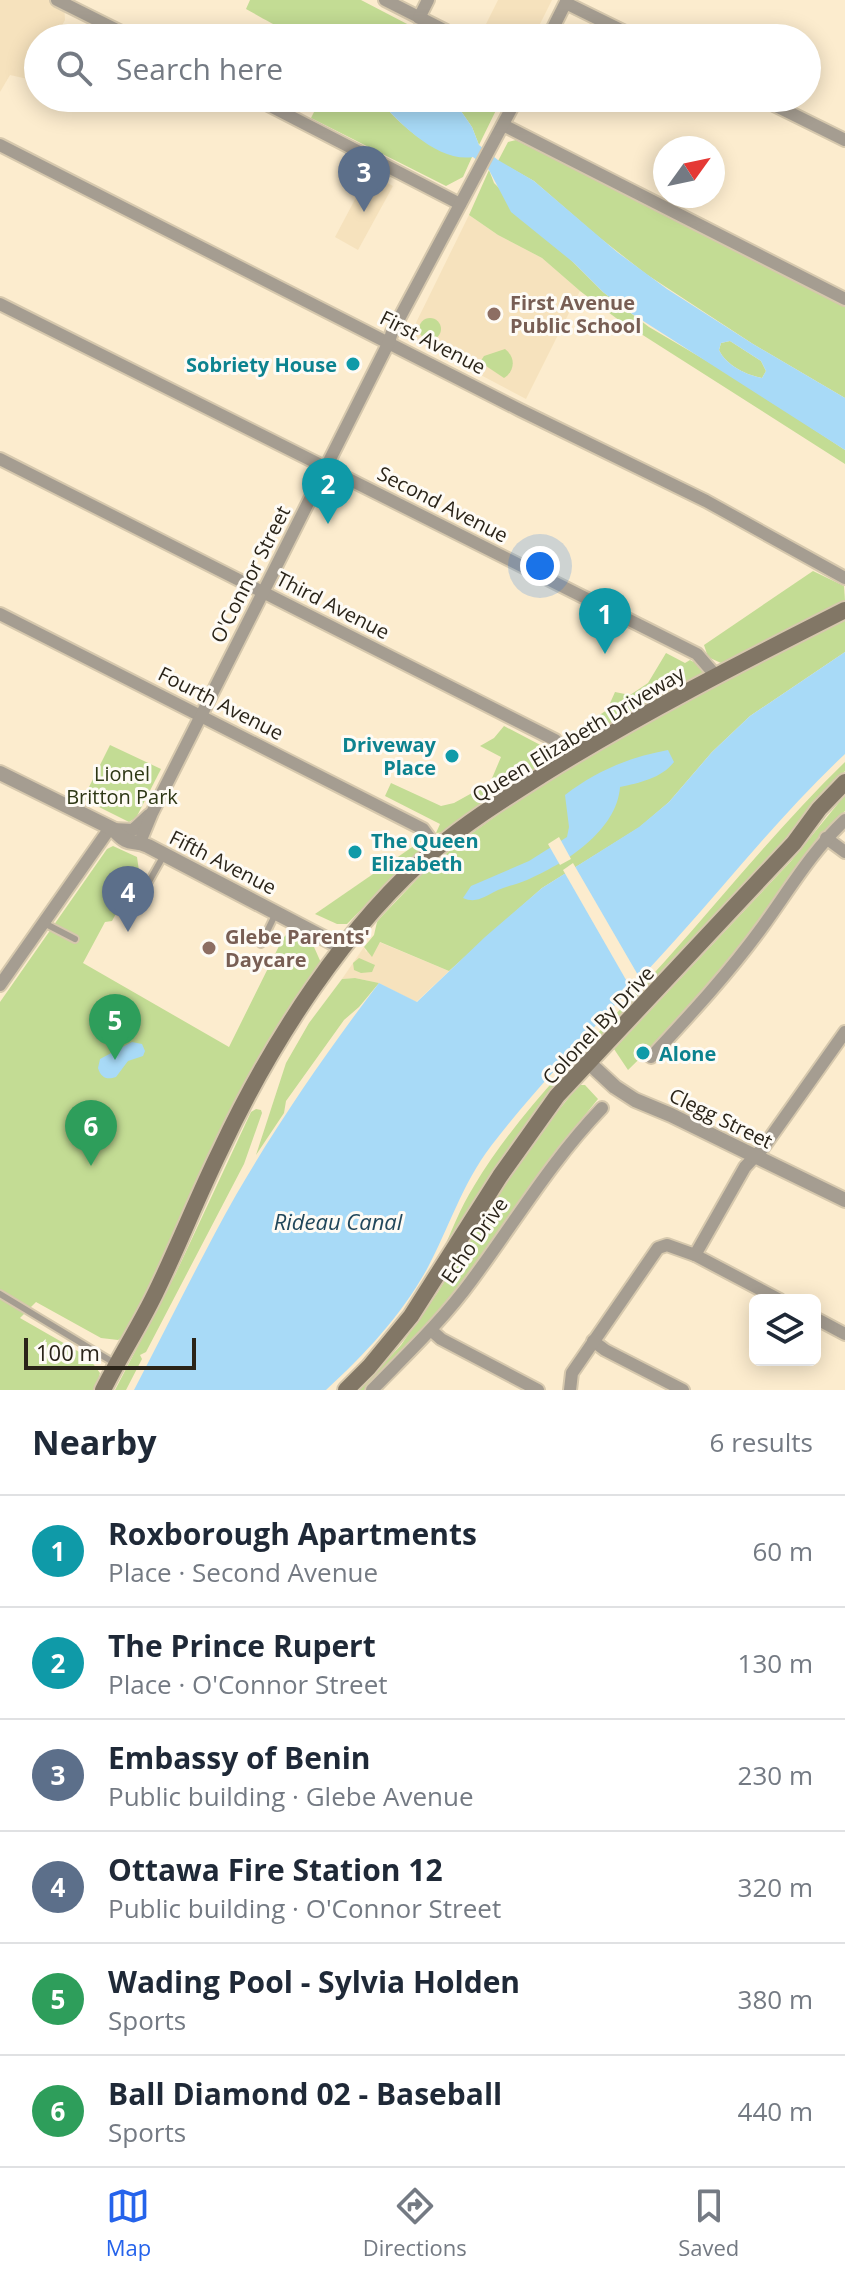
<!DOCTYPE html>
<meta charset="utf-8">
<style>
:root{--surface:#fff;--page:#f2f2f3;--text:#1f2937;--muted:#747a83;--line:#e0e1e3;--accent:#2563eb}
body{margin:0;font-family:"Open Sans",sans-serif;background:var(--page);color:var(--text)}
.controls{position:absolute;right:24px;bottom:24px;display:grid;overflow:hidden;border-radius:12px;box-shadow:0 4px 20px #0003}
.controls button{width:72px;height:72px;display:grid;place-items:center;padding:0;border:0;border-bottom:2px solid var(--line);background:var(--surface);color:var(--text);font:40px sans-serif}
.compass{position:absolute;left:653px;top:136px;width:72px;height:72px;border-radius:50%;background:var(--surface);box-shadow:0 4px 20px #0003;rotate:57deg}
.scale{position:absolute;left:24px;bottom:20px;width:172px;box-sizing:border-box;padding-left:8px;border:4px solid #2a2419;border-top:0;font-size:22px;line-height:28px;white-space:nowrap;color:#2a2419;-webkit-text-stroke:6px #fefbf5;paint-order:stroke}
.you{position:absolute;left:540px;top:566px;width:28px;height:28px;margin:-20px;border:6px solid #fff;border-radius:50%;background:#1a73e8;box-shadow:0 0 0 12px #1a73e833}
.badge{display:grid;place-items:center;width:52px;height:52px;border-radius:50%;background:var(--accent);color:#fff;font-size:26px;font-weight:700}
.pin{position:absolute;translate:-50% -66px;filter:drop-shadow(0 2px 4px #0008)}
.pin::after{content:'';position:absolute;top:42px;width:28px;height:24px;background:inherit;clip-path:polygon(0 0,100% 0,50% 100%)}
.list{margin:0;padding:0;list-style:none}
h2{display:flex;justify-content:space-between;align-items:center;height:104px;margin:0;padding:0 32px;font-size:34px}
h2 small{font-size:26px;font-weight:400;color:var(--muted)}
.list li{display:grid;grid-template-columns:52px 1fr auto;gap:24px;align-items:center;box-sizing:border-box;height:112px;padding:0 32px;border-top:2px solid var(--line)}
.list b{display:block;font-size:30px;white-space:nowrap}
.list p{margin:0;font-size:26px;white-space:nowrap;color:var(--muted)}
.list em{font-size:26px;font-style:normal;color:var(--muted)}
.icon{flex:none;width:44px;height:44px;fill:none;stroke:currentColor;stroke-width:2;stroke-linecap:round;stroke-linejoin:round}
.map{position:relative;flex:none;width:845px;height:1390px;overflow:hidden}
.search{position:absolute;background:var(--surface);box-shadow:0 4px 20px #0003;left:24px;right:24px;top:24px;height:88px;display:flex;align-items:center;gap:20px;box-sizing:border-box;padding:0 28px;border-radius:44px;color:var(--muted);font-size:30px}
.sheet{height:776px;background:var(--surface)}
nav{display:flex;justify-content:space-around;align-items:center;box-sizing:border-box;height:112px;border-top:2px solid var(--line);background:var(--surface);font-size:22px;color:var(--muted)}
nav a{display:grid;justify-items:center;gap:4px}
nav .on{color:var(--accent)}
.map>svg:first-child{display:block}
</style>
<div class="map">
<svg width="845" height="1390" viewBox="0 0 845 1390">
<rect width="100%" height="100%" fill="#fcecce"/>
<!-- built -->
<g fill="#f6e2bd">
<polygon points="0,0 64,0 65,20 55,38 38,38 38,70 32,80 10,75 0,92"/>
<polygon points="498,0 552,0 533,38 499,38 483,30"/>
<polygon points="369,173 393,186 358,250 335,237"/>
<polygon points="469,215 498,235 542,258 580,291 526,399 409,337"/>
<polygon points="379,942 449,971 416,1002 379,983 355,978 342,979 364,947 366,952"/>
</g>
<!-- green -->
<g fill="#c3dc94">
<path d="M250,0H361L434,38H375L354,34C314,51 281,28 246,9Z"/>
<path d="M321,98H377C403,128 432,154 472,157L463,177L446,186L311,118Z"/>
<polygon points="452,98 502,98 479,145 472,127"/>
<polygon points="516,140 845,306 845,398 753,344 646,274 595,234 534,181 498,161 508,142"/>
<polygon points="489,170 494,183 603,292 649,327 739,380 845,450 845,464 616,318 580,291 542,258 498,235 469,215"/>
<circle cx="430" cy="329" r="11"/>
<path d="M730,341L761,361L766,371L762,378C746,375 726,365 719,350L721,343Z"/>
<path d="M505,349C516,357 515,371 504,378L480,362L484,356Z"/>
<polygon points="813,571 844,586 845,601 783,635 721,663 708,657 704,645"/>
<polygon points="845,620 845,652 750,716 712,752 669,802 640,827 542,888 449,971 380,942 372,957 364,947 374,935 377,922 381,917 422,874 461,841 528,793 663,713"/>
<polygon points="666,653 685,663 690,660 701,666 703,674 570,747 566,746 563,739 607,710 615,692 630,695 648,683"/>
<polygon points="504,726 548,749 554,756 445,832 436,833 440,824 385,796 391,783 441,806 454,803 490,783 501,757 480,746 494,738"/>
<polygon points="110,745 161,769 136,818 129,822 83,799"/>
<path d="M845,762V771L810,813L648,988L440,1257C451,1233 460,1208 474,1186C525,1101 601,1033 666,960C725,894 781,824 845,762Z"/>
<polygon points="845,795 845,811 816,841 732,958 676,1023 628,1070 614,1049 791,861"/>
<polygon points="421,841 423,844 422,848 347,924 337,924 315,914"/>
<polygon points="113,846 137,857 139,871 112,921 105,922 83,963 229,1047 283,938 288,933 314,947 322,965 125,1335 118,1340 101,1338 36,1302 20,1318 88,1357 100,1373 95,1390 0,1390 0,1002 107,849"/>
<polygon points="359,958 375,965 372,972 361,973 354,970 353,963"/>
<polygon points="355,978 379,983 359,1007 344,1020 286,1101 284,1113 256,1155 286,1063 309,1023 342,979"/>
<polygon points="579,1085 585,1085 598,1099 560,1146 443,1308 366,1390 359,1390 401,1345 438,1292 499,1191 540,1133"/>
<polygon points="256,1109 261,1110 262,1113 244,1164 146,1352 140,1355 142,1359 126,1390 115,1390 175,1275 251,1112"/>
</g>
<!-- water -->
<g fill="#a8daf7" fill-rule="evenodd">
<path d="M377,98H452L472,127L479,145L498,160L534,181L617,252L667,289L753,344L845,398V450L626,310L603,292L574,263L511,212L489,170L473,157C438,163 398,122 377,98ZM730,341L761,361L766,371L762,378C746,375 726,365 719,350L721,343Z"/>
<path d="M845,652V754C784,811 733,876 677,938C615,1007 548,1072 491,1146C462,1184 449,1228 427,1269C401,1316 365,1354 326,1390H134C168,1325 200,1259 236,1195C279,1121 327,1051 379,983L417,1002L485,937L542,888L639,827L669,802L712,752L750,716Z"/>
<path d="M668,750L674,762C662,778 639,783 620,787C617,831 564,864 527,880C518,884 507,886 498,890C485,896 477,904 463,898L471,886L529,861L567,837L569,827L565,795C596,771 630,757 668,750Z"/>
<path d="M132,1042L142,1044L145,1051L143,1056L128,1061L116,1077C107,1080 101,1078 98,1068L100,1059Z"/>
</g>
<!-- pier -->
<g fill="#fcecce">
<polygon points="559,837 571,859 560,865 548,844"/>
<polygon points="573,863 642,982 633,992 563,870"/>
</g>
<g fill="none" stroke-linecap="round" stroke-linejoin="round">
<!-- service casing -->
<g stroke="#d6c8ad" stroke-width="10">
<g id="service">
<polyline points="142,894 164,855"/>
<polyline points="44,923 75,939"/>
<polyline points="261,944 275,915"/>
<polyline points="0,1294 116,1364"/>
</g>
</g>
<!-- minor casing -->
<g stroke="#d6c8ad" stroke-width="16">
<g id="minor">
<polyline points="57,0 133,38"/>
<polyline points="385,0 460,38"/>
<polyline points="566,3 637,38"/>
<polyline points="419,18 428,0"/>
<polyline points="548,38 567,0"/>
<polyline points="255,98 460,204"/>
<polyline points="760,98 845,140"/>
<polyline points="503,125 845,299"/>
<polyline points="0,145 520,410 706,501 845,578"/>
<polyline points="0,304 697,654 716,676"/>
<polyline points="0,459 555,740 568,759"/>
<polyline points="0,614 423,829 437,848"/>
<polyline points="113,829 133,830 149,815"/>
<polyline points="826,838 845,852"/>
<polyline points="140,842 152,813 389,342 392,332 517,98"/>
<polyline points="0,985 110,828"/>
<path d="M651,1057C690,1015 729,973 763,926C789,890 812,851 845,820"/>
<polyline points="695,1255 780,1300"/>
<polyline points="815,1318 845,1334"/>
<polyline points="431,1330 441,1339 538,1390"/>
<polyline points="593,1341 605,1350 683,1390"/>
<path d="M372,1390C406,1355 443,1320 472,1280C515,1222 551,1161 602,1108"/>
<polyline points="570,1390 572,1373 658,1248 667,1245 695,1255 745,1167 763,1148 845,1032"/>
</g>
</g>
<!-- tertiary casing -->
<g stroke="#d6c8ad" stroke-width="18">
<g id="tertiary">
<path d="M0,773L113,829C131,849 131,838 148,846L343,948"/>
<polyline points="587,1061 615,1087 635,1100 671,1115 845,1200"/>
</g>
</g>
<!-- secondary casing -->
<g stroke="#d6c8ad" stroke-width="20">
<g id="secondary">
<path d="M103,1390C119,1358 139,1327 155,1294C178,1247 197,1198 220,1151C270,1044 346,924 437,848C470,820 506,798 542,775C640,714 742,662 845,610"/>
<polyline points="346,1390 369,1367 411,1316 500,1176 557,1096 794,843 819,809 845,782"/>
</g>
</g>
<!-- service -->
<use href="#service" stroke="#a59d91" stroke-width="6"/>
<!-- minor -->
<use href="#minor" stroke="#a59d91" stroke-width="12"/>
<!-- tertiary -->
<use href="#tertiary" stroke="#a59d91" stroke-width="14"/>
<!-- secondary -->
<use href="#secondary" stroke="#827766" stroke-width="16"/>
</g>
<!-- markers -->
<g fill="#8d6e63" stroke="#fefbf5" stroke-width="3">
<circle cx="494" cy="314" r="8"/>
<circle cx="209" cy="948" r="8"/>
</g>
<g fill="#0f9aa8" stroke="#fefbf5" stroke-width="3">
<circle cx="353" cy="364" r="8"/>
<circle cx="452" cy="756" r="8"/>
<circle cx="355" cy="852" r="8"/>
<circle cx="643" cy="1053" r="8"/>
</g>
<g text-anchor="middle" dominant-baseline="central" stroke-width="6" stroke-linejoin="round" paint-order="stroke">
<!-- education labels -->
<g font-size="20" font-weight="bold" fill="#785e54" stroke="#fefbf5" text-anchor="start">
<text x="510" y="302">First Avenue<tspan x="510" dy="23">Public School</tspan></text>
<text x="225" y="936">Glebe Parents'<tspan x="225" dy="23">Daycare</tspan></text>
</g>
<!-- street labels -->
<g font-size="20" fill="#2a2419" stroke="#fefbf5">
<text transform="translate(433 342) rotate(27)">First Avenue</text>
<text transform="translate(443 504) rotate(27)">Second Avenue</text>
<text transform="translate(250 574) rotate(-63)">O'Connor Street</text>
<text transform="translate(333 605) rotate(27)">Third Avenue</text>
<text transform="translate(221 703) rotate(27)">Fourth Avenue</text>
<text transform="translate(578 734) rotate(-31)">Queen Elizabeth Driveway</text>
<text transform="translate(223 862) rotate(27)">Fifth Avenue</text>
<text transform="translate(598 1025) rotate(-47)">Colonel By Drive</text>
<text transform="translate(721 1118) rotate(26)">Clegg Street</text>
<text transform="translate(474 1240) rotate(-55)">Echo Drive</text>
</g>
<!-- culture labels -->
<g font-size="20" font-weight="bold" fill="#0d838f" stroke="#fefbf5" text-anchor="end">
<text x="337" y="364">Sobriety House</text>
<text x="436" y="744">Driveway<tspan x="436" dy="23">Place</tspan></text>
<text x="371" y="840" text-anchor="start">The Queen<tspan x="371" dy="23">Elizabeth</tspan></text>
<text x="659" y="1053" text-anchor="start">Alone</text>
</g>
<!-- park labels -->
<g font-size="20" fill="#2d3715" stroke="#fefbf5">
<text x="122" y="773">Lionel<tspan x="122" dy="23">Britton Park</tspan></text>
</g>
<!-- water labels -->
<g font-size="22" font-style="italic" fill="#21475b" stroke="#fefbf5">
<text x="338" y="1221">Rideau Canal</text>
</g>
</g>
</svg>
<div class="controls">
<button><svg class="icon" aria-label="layers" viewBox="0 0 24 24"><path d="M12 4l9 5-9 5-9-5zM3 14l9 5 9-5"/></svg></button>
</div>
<svg class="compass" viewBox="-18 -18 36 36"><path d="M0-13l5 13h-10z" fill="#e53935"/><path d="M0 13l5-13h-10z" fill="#747a83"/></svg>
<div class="scale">100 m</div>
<div class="you"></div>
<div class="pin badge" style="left:605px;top:654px;background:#0f9aa8">1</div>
<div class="pin badge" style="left:328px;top:524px;background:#0f9aa8">2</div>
<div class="pin badge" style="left:364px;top:212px;background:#5c6f8a">3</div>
<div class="pin badge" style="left:128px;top:932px;background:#5c6f8a">4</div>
<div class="pin badge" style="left:115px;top:1060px;background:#2e9e5b">5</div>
<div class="pin badge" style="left:91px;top:1166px;background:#2e9e5b">6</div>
<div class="search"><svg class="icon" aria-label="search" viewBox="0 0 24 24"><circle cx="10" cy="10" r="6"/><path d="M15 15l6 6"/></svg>Search here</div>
</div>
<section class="sheet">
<h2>Nearby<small>6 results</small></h2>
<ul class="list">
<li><span class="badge" style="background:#0f9aa8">1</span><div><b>Roxborough Apartments</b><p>Place · Second Avenue</p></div><em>60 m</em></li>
<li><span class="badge" style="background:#0f9aa8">2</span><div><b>The Prince Rupert</b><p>Place · O'Connor Street</p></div><em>130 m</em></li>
<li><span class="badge" style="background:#5c6f8a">3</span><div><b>Embassy of Benin</b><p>Public building · Glebe Avenue</p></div><em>230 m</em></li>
<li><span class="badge" style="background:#5c6f8a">4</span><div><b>Ottawa Fire Station 12</b><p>Public building · O'Connor Street</p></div><em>320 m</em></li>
<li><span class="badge" style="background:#2e9e5b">5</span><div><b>Wading Pool - Sylvia Holden</b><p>Sports</p></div><em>380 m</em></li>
<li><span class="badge" style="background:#2e9e5b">6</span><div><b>Ball Diamond 02 - Baseball</b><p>Sports</p></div><em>440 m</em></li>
</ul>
</section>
<nav>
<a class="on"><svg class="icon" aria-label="map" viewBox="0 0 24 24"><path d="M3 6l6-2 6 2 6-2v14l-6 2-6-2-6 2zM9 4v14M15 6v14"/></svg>Map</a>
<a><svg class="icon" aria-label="directions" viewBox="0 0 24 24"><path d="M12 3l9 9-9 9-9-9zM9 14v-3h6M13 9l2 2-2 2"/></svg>Directions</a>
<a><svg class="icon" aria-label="saved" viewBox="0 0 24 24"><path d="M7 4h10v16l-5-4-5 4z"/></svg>Saved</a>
</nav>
